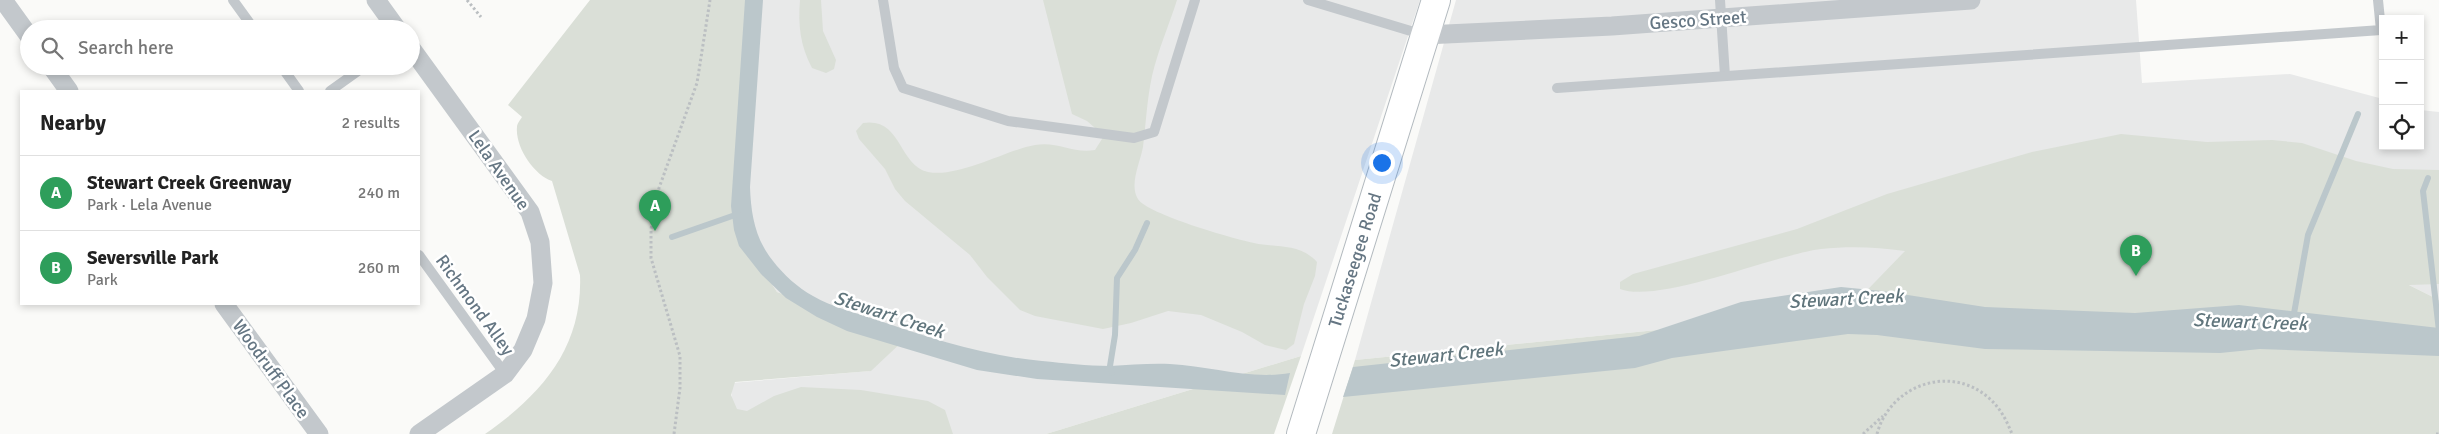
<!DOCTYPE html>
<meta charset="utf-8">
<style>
:root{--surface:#fff;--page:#f2f2f2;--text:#222;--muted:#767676;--line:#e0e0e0;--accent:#e4572e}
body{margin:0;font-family:Signika,sans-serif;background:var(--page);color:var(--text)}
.controls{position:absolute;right:15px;top:15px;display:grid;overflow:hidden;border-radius:0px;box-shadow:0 2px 8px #0003}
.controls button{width:45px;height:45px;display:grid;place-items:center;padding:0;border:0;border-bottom:1px solid var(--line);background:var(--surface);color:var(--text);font:25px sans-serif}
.you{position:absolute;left:1381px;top:162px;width:18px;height:18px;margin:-12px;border:4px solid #fff;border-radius:50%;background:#1a73e8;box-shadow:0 0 0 8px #1a73e833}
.badge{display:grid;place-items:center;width:32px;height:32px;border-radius:50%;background:var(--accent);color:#fff;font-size:16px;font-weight:700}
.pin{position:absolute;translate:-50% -41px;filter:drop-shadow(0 1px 2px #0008)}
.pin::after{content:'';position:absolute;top:26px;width:18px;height:15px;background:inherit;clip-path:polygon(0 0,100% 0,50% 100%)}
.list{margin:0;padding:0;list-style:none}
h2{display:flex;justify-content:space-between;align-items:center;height:65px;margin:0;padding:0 20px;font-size:21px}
h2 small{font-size:16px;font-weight:400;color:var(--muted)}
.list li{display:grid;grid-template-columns:32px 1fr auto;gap:15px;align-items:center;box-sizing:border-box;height:75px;padding:0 20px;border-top:1px solid var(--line)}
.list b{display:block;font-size:19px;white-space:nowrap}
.list p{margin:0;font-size:16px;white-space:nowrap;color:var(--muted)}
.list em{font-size:16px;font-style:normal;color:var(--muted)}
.icon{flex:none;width:28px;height:28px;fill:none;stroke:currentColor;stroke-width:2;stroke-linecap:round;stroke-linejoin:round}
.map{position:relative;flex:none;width:2439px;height:434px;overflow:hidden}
.search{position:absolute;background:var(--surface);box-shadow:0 2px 8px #0003;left:20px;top:20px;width:400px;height:55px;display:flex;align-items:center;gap:12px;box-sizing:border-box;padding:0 18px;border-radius:28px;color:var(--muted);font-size:19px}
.panel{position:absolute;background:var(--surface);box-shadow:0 2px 8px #0003;left:20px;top:90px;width:400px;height:215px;border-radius:0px}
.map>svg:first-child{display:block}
</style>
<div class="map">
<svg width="2439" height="434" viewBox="0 0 2439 434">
<rect width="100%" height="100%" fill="#fafaf8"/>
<!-- built -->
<g fill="#e8e9e9">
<polygon points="756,0 1420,0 1301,356 1046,434 733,434 731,383 870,371 904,339 777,292 749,248 738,214"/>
<polygon points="1456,0 2136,0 2142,83 2290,74 2383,99 2383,146 2420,146 2420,110 2439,112 2439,300 2345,253 1847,311 1355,360"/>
</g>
<!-- green -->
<g fill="#dadfd7">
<path d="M590,0H756L750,64L749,248L777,292L905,339L871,371L735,382L731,395L737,409L747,411L774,396L801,387L861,390L928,401L945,410L953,434H485C541,395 583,348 580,275L552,181C534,175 515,147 517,127C517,124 520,120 522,117L508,105Z"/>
<path d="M800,0H821L823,31L836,60L834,69L826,73L812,68C800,45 798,25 800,0Z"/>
<path d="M1043,0H1177C1169,25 1158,50 1152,76C1147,99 1146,123 1143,147C1140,163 1129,185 1138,199C1147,214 1234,239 1254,243C1276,248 1300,243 1317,262L1315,276L1304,304L1294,344L1286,350L1265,345L1242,332L1201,315L1168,311L1131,323L1103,329L1035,316L1020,310L987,277L970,255L905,201L895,189L885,169L859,139L856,131L863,123C902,117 898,165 928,172C959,178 1006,150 1035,145C1058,141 1073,154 1095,150L1102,139V134L1087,121L1072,114Z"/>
<path d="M2121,134L2207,142L2272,140L2302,143L2356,161L2393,169L2439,170V284L2409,285L2439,300V434H1332L1355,360L1847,311L1905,251C1877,247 1849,246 1821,249C1774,255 1659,304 1620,289V282L1633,274L1797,229L1887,194L1973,169L2032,152Z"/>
<polygon points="1301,356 1274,434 1046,434"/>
</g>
<!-- water -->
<g fill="#bbc7cb">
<path d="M745,0H763L750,187C751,214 755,239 773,261C783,274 798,288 813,296C832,307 856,313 877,320C930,338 985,356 1042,361C1064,363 1087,366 1110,366C1130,365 1150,363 1170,364C1211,366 1250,380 1290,373L1285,395L1037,379L977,370L847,331L817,317L786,298L761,274L739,246L734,230L731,206Z"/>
<polygon points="1841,287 1882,291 1985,307 2135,313 2239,305 2439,328 2439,356 2260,349 2220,353 1985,349 1877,335 1848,334 1672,358 1635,368 1343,397 1353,367 1639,336 1741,302"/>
</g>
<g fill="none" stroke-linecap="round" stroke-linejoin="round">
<!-- stream -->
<g stroke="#bbc7cb" stroke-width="6">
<polyline points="2428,178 2423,191 2439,331"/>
<polyline points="672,237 738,214"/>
<polyline points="2293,319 2308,235 2358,114"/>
<polyline points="1112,373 1110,366 1115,335 1117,278 1135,250 1147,223"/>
</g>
<!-- secondary casing -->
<g stroke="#b3babf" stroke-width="30">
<g id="secondary">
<path id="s1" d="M1301,434L1436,0"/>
</g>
</g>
<!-- path -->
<g stroke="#bbbfc2" stroke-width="3" stroke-dasharray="2.5 2.5" stroke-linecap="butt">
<polyline points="467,0 481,17"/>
<polyline points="674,434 680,388 680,356 651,258 651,229 659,188 697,83 710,0"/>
<polyline points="1863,434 1883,416"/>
<path d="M1877,434C1890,385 1951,363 1990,399C2000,408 2007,421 2012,434"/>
<polyline points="2436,434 2439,434"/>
</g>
<!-- service -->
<g stroke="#c3c8cc" stroke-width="10">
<polyline points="233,0 254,29"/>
<polyline points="883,0 894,68 903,88 1008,121 1134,138 1154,132 1195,0"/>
<polyline points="1308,0 1424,35"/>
<polyline points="1720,0 1725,76"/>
<polyline points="281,66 299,91"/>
<polyline points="1557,88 2381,30 2378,0"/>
<polyline points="330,91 365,66"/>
<polyline points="419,255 505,374"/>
</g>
<!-- minor -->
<g stroke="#c3c8cc" stroke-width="19">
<polyline points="3,0 29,36"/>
<polyline points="376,0 397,29"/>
<polyline points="1425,35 1612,26 1971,0"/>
<polyline points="411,48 530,212 540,242 543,283 536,319 523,350 505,374 419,434"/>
<polyline points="51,66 69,91"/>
<polyline points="224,304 319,434"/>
</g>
<!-- secondary -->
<use href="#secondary" stroke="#fff" stroke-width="28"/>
</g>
<g text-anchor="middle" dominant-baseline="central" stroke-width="5" stroke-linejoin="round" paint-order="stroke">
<!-- street labels -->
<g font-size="18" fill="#657683" stroke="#fff">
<text transform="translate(1698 20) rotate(-4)">Gesco Street</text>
<text transform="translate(499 170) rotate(55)">Lela Avenue</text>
<text stroke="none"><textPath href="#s1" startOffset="182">Tuckaseegee Road</textPath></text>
<text transform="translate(475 305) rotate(54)">Richmond Alley</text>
<text transform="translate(271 369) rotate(54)">Woodruff Place</text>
</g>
<!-- water labels -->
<g font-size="19" font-style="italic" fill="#60757c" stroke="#fff">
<text transform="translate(1846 299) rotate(-3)">Stewart Creek</text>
<text transform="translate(889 315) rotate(18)">Stewart Creek</text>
<text transform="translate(2250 322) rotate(2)">Stewart Creek</text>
<text transform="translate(1446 355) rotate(-6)">Stewart Creek</text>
</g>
</g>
</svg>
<div class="controls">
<button>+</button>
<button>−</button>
<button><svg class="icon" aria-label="locate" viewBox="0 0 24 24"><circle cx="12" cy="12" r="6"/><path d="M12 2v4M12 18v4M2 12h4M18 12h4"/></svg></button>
</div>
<div class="you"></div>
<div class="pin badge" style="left:655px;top:231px;background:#2e9e5b">A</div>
<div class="pin badge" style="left:2136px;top:276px;background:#2e9e5b">B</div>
<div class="search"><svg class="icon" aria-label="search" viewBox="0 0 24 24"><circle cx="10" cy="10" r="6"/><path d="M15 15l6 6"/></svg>Search here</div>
<section class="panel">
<h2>Nearby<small>2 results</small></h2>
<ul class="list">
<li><span class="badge" style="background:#2e9e5b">A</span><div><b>Stewart Creek Greenway</b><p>Park · Lela Avenue</p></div><em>240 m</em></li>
<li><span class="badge" style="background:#2e9e5b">B</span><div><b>Seversville Park</b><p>Park</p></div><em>260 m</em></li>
</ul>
</section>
</div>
